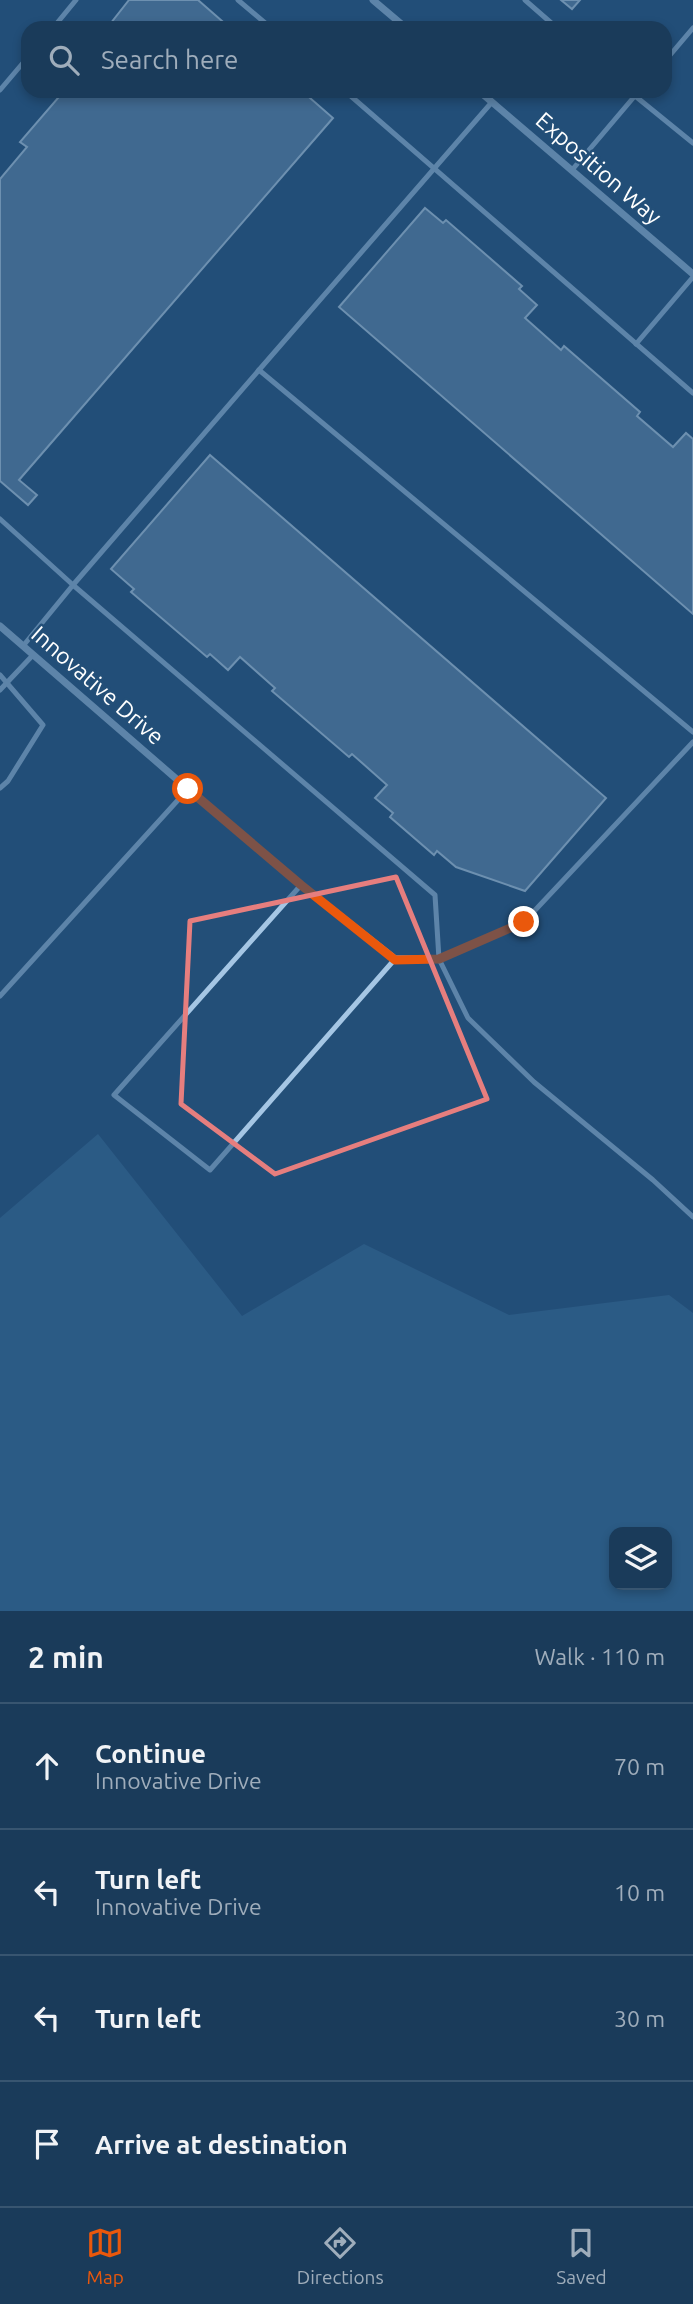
<!DOCTYPE html>
<meta charset="utf-8">
<style>
:root{--surface:#1a3b5a;--page:#274663;--text:#f1f3f6;--muted:#9fadbb;--line:#385570;--accent:#ea580c}
body{margin:0;font-family:Ubuntu,sans-serif;background:var(--page);color:var(--text)}
.controls{position:absolute;right:21px;bottom:21px;display:grid;overflow:hidden;border-radius:14px;box-shadow:0 4px 10px #0003}
.controls button{width:63px;height:63px;display:grid;place-items:center;padding:0;border:0;border-bottom:2px solid var(--line);background:var(--surface);color:var(--text);font:35px sans-serif}
.stop{position:absolute;width:21px;height:21px;margin:-16px;border:5px solid #ea580c;border-radius:50%;background:#fff}
.stop.end{background:#ea580c;border-color:#fff;box-shadow:0 2px 7px #0008}
.list{margin:0;padding:0;list-style:none}
h2{display:flex;justify-content:space-between;align-items:center;height:91px;margin:0;padding:0 28px;font-size:30px}
h2 small{font-size:23px;font-weight:400;color:var(--muted)}
.list li{display:grid;grid-template-columns:46px 1fr auto;gap:21px;align-items:center;box-sizing:border-box;height:126px;padding:0 28px;border-top:2px solid var(--line)}
.list b{display:block;font-size:26px;white-space:nowrap}
.list p{margin:0;font-size:23px;white-space:nowrap;color:var(--muted)}
.list em{font-size:23px;font-style:normal;color:var(--muted)}
.icon{flex:none;width:38px;height:38px;fill:none;stroke:currentColor;stroke-width:2;stroke-linecap:round;stroke-linejoin:round}
.map{position:relative;flex:none;width:693px;height:1611px;overflow:hidden}
.search{position:absolute;background:var(--surface);box-shadow:0 4px 10px #0003;left:21px;right:21px;top:21px;height:77px;display:flex;align-items:center;gap:18px;box-sizing:border-box;padding:0 24px;border-radius:21px;color:var(--muted);font-size:26px}
.sheet{height:595px;background:var(--surface)}
nav{display:flex;justify-content:space-around;align-items:center;box-sizing:border-box;height:98px;border-top:2px solid var(--line);background:var(--surface);font-size:19px;color:var(--muted)}
nav a{display:grid;justify-items:center;gap:4px}
nav .on{color:var(--accent)}
.map>svg:first-child{display:block}
</style>
<div class="map">
<svg width="693" height="1611" viewBox="0 0 693 1611">
<rect width="100%" height="100%" fill="#234f78"/>
<!-- green -->
<path fill="#376a96" fill-rule="evenodd" d="M98,1134L242,1316L364,1244L509,1315L669,1295L693,1313V1611H0V1218ZM614,1532H667V1585H614Z"/>
<!-- building -->
<g fill="#648bae" stroke="#c7dff3" stroke-width="2">
<polygon points="129,0 198,0 230,28 107,28"/>
<polygon points="561,0 580,0 572,9"/>
<polygon points="64,91 69,91 73,95 76,91 302,91 333,118 19,480 37,495 28,505 0,481 0,179 27,147 20,142"/>
<polygon points="425,208 443,223 446,220 522,286 519,289 537,305 525,318 561,350 564,346 640,412 637,416 673,447 686,433 693,439 693,614 339,307"/>
<polygon points="210,455 606,798 525,891 456,867 437,851 434,855 390,817 393,813 375,798 387,785 352,754 349,757 272,691 275,688 240,657 228,670 210,654 207,657 131,592 134,589 111,569"/>
</g>
<g fill="none" stroke-linecap="round" stroke-linejoin="round">
<!-- lane -->
<g stroke="#a5c6e4" stroke-width="5">
<polyline points="238,0 271,28"/>
<polyline points="525,0 557,28"/>
<polyline points="53,28 76,0"/>
<polyline points="665,61 693,28"/>
<polyline points="0,90 28,57"/>
<polyline points="345,91 693,393"/>
<polyline points="629,91 693,143"/>
<polyline points="572,170 639,91"/>
<polyline points="636,344 693,277"/>
<polyline points="259,370 492,102"/>
<polyline points="0,519 73,585 259,370 693,732"/>
<polyline points="23,646 73,585 435,895 439,959 468,1018 534,1082 653,1180 693,1217"/>
<polyline points="0,675 43,725 8,781 0,788"/>
<polyline points="0,690 33,655"/>
<polyline points="301,885 114,1095 210,1170 395,959"/>
<polyline points="439,959 524,922 693,742"/>
<polyline points="0,996 188,789"/>
</g>
<!-- street -->
<g stroke="#a5c6e4" stroke-width="7">
<polyline points="373,0 406,28"/>
<polyline points="479,91 693,274"/>
<polyline points="0,626 188,789 301,885 395,959 439,959"/>
</g>
</g>
<g fill="none" stroke-linecap="round" stroke-linejoin="round">
<!-- route -->
<polyline stroke="#ea580c" stroke-width="9" points="188,789 301,885 395,960 439,959 524,922"/>
</g>
<!-- marked area -->
<path d="M0 0H693V1611H0ZM396,877L487,1099L275,1174L181,1104L190,921Z" fill="#234f78" fill-opacity=".55" fill-rule="evenodd"/>
<path fill="none" stroke="#e67e7e" stroke-width="5" stroke-linejoin="round" d="M396,877L487,1099L275,1174L181,1104L190,921Z"/>
<g text-anchor="middle" dominant-baseline="central" stroke-width="5" stroke-linejoin="round" paint-order="stroke">
<!-- street labels -->
<g font-size="23" fill="#fff" stroke="#234f78">
<text transform="translate(599 168) rotate(41)">Exposition Way</text>
<text transform="translate(98 685) rotate(41)">Innovative Drive</text>
</g>
</g>
</svg>
<div class="controls">
<button><svg class="icon" aria-label="layers" viewBox="0 0 24 24"><path d="M12 4l9 5-9 5-9-5zM3 14l9 5 9-5"/></svg></button>
</div>
<div class="stop" style="left:188px;top:789px"></div>
<div class="stop end" style="left:524px;top:922px"></div>
<div class="search"><svg class="icon" aria-label="search" viewBox="0 0 24 24"><circle cx="10" cy="10" r="6"/><path d="M15 15l6 6"/></svg>Search here</div>
</div>
<section class="sheet">
<h2>2 min<small>Walk · 110 m</small></h2>
<ul class="list">
<li><svg class="icon" aria-label="ahead" viewBox="0 0 24 24"><path d="M12 20V5M6 11l6-6 6 6"/></svg><div><b>Continue</b><p>Innovative Drive</p></div><em>70 m</em></li>
<li><svg class="icon" aria-label="left" viewBox="0 0 24 24"><path d="M17 20v-9H6M10 6l-5 5 5 5"/></svg><div><b>Turn left</b><p>Innovative Drive</p></div><em>10 m</em></li>
<li><svg class="icon" aria-label="left" viewBox="0 0 24 24"><path d="M17 20v-9H6M10 6l-5 5 5 5"/></svg><div><b>Turn left</b></div><em>30 m</em></li>
<li><svg class="icon" aria-label="arrive" viewBox="0 0 24 24"><path d="M6 21V4h12l-3 4 3 4H6"/></svg><div><b>Arrive at destination</b></div></li>
</ul>
</section>
<nav>
<a class="on"><svg class="icon" aria-label="map" viewBox="0 0 24 24"><path d="M3 6l6-2 6 2 6-2v14l-6 2-6-2-6 2zM9 4v14M15 6v14"/></svg>Map</a>
<a><svg class="icon" aria-label="directions" viewBox="0 0 24 24"><path d="M12 3l9 9-9 9-9-9zM9 14v-3h6M13 9l2 2-2 2"/></svg>Directions</a>
<a><svg class="icon" aria-label="saved" viewBox="0 0 24 24"><path d="M7 4h10v16l-5-4-5 4z"/></svg>Saved</a>
</nav>
